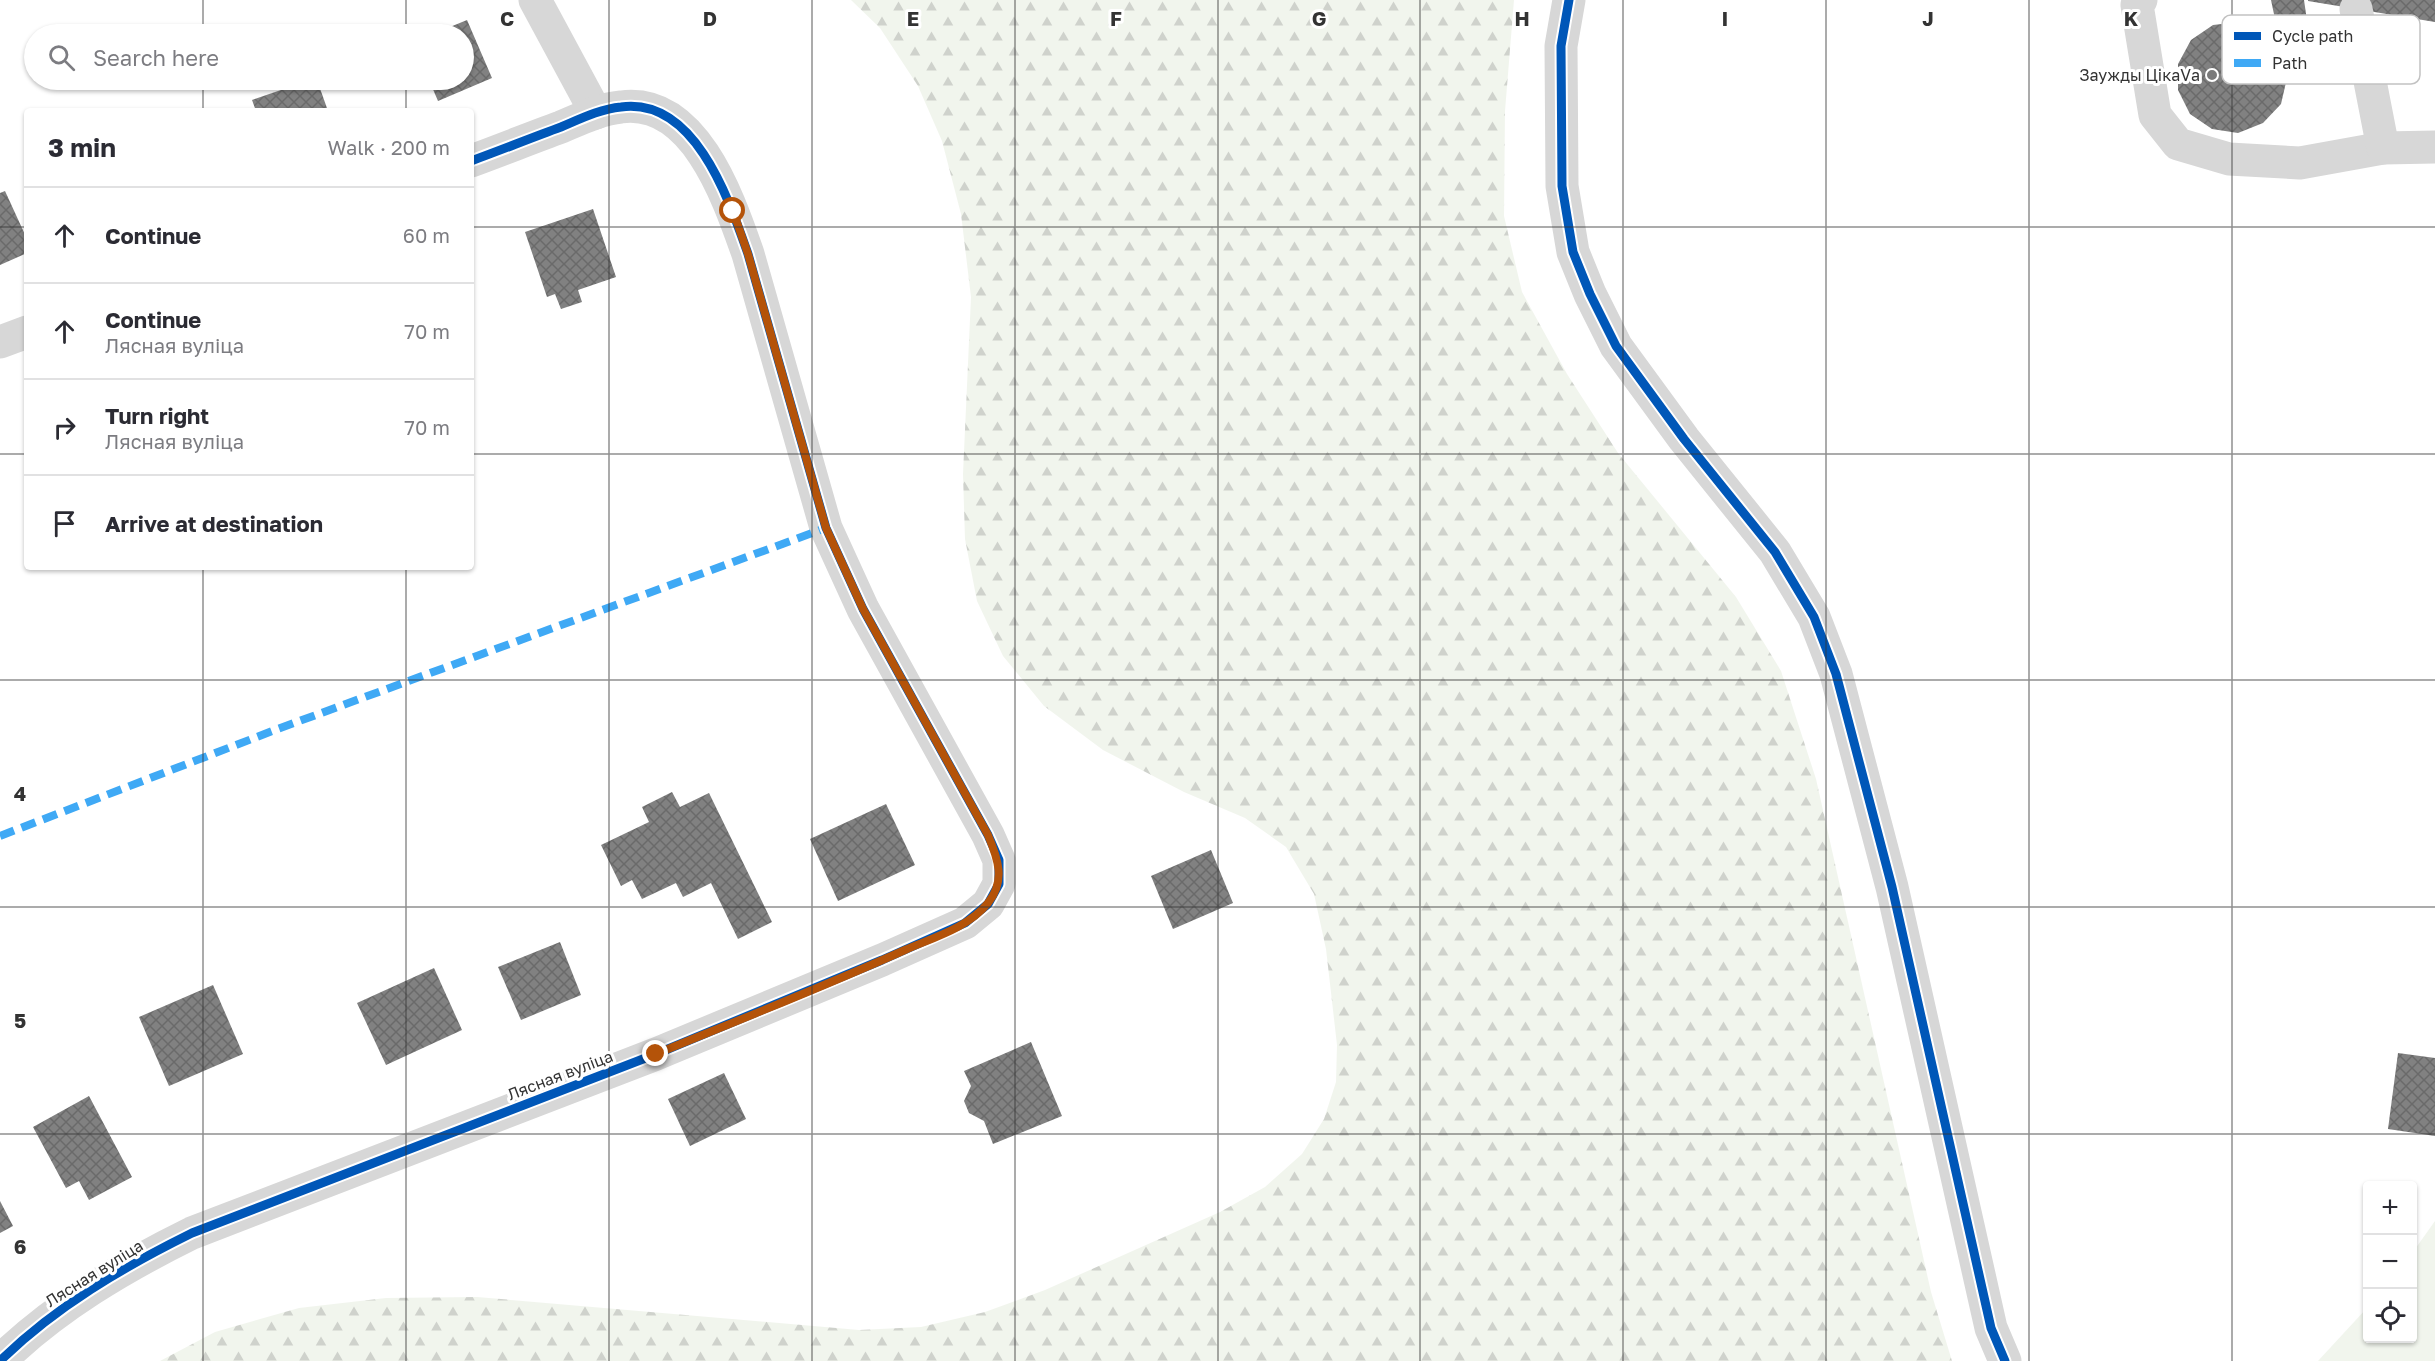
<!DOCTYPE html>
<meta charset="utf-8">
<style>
:root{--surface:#fff;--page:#f7f7f7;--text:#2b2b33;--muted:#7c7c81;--line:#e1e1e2}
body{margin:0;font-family:"Golos Text",sans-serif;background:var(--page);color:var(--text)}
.controls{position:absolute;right:18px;bottom:18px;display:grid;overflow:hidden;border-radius:6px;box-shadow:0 2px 4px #0004}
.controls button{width:54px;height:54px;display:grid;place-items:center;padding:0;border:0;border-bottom:2px solid var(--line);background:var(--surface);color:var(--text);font:30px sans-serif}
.stop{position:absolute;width:18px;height:18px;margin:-14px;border:4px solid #b45309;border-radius:50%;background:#fff}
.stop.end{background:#b45309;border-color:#fff;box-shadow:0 2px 6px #0008}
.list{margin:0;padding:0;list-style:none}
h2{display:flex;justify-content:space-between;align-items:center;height:78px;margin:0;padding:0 24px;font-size:26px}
h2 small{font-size:20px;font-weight:400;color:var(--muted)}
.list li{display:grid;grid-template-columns:39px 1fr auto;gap:18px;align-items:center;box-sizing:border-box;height:96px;padding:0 24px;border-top:2px solid var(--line)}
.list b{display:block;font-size:22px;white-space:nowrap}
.list p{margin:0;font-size:20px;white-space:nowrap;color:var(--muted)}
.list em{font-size:20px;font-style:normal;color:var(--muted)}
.icon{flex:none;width:33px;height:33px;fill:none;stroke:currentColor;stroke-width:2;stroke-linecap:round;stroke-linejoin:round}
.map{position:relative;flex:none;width:2435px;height:1361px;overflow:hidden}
.search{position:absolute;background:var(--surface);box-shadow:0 2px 4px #0004;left:24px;top:24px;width:450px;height:66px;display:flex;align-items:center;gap:15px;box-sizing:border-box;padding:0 21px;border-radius:33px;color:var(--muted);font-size:22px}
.panel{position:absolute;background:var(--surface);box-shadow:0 2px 4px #0004;left:24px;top:108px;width:450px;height:462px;border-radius:6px}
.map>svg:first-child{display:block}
</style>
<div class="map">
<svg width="2435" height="1361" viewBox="0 0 2435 1361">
<defs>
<pattern id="forest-firs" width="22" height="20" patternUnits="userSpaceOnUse" patternTransform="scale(1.5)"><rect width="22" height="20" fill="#f1f5ed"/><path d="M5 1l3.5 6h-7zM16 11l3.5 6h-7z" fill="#cfd2cc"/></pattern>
<pattern id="building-cross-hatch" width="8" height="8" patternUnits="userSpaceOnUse" patternTransform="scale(1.5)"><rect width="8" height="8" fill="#818181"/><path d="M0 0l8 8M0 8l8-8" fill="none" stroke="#6a6a6a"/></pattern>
</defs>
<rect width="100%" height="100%" fill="#fff"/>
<!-- green -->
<polygon fill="#f1f5ed" points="2435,1221 2435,1361 2318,1361 2367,1308 2368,1338 2412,1338 2413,1252"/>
<!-- forest -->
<polygon fill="url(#forest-firs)" points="851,0 1514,0 1505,111 1504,216 1522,292 1567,374 1618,453 1736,597 1781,671 1816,779 1931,1292 1952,1361 160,1361 215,1332 299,1308 386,1298 477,1297 859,1330 921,1327 985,1312 1045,1290 1220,1212 1265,1187 1302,1154 1324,1119 1336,1082 1337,1045 1326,949 1314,894 1286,847 1245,818 1184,792 1103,750 1044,706 1003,656 977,601 965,539 963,474 971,297 961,214 942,141 918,86 880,28"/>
<!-- building -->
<g fill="url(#building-cross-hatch)">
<polygon points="2271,0 2304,0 2314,69 2287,78 2281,104 2263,123 2238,133 2212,129 2190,114 2178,90 2178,64 2191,40 2213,25 2239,22 2264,32 2282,52"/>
<polygon points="2308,0 2435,0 2435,22 2308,1"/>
<polygon points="467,20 492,78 438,101 429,80 464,80 464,34 433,34"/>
<polygon points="310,80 317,80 328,111 256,111 252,100"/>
<polygon points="5,191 27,239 27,253 0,265 0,193"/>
<polygon points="593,209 616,277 578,290 582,302 561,309 555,294 547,297 525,232"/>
<polygon points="672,792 680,807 709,793 772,922 738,939 711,883 683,897 676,883 642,899 632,880 621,886 601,845 649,822 642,807"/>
<polygon points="886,804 915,865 838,901 810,839"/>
<polygon points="1211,850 1233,903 1173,929 1151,876"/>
<polygon points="560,942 581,995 521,1020 498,967"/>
<polygon points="434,968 462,1030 386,1065 357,1003"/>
<polygon points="213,985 243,1054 169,1086 139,1017"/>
<polygon points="1031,1042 1062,1116 993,1144 984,1121 969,1113 964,1101 971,1086 964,1071"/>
<polygon points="2398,1053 2435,1058 2435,1136 2388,1129"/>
<polygon points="724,1073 746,1119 690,1146 668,1099"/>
<polygon points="89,1096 132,1177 89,1200 79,1181 66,1188 33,1127"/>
<polygon points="0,1201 13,1226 0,1233"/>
</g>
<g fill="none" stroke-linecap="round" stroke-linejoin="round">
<!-- minor -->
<g stroke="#d7d7d7" stroke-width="33">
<polyline points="535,0 596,113"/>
<polyline points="1569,0 1561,46 1562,186 1573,252 1590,294 1616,346 1684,439 1775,552 1814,617 1836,674 1892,887 1991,1328 2005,1361"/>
<polyline points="2141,0 2137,5 2155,115 2178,144 2229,159 2300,163 2383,148"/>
<polyline points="2356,9 2383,148 2435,147"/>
<polyline points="0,342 27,332"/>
<path d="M0,1361C55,1307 123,1267 192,1233L656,1054L882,960L965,923L988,904L999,884V860L988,835L863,609L826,528L748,254C729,200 695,97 621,107C600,109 580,119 561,127C531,138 501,150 471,161"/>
</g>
<!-- quiet -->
<polyline stroke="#3fa9f5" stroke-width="8" stroke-dasharray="15 8" stroke-linecap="butt" points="0,836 275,730 826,528"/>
<!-- cycleway casing -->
<g stroke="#fff" stroke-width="13">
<g id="cycleway">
<polyline points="1569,0 1561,46 1562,186 1573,252 1590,294 1616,346 1684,439 1775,552 1814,617 1836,674 1892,887 1991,1328 2005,1361"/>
<path d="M0,1361C55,1307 123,1267 192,1233L656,1054L882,960L965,923L988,904L999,884V860L988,835L863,609L826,528L748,254C729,200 695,97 621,107C600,109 580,119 561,127C531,138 501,150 471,161"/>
</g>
</g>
<!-- cycleway -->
<use href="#cycleway" stroke="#0057b8" stroke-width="9"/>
</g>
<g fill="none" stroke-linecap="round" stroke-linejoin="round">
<!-- route -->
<path stroke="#b45309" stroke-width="8" d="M656,1054C739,1020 823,987 905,950C932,938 968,928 988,903C1006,881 998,859 988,835L863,609L826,528L748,254L733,211"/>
</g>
<!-- grid -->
<path fill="none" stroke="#333" stroke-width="1.5" stroke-opacity="0.55" d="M203,0V34M406,0V34M609,0V1361M812,0V1361M1015,0V1361M1218,0V1361M1420,0V1361M1623,0V1361M1826,0V1361M2029,0V1361M2232,0V1361M203,80V111M406,80V111M0,227H27M471,227H2435M0,454H27M471,454H2435M203,567V1361M406,567V1361M0,680H2435M0,907H2435M0,1134H2435"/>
<!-- markers -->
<circle fill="#7a7a7a" stroke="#fff" stroke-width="2" cx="2212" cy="75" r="6"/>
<g text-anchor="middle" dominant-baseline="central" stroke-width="6" stroke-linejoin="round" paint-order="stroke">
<!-- poi labels -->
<g font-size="16" fill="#333" stroke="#fff" text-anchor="end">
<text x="2200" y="75">Заужды ЦікаVа</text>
</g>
<!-- street labels -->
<g font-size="16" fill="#333" stroke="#fff">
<text transform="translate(560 1075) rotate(-21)">Лясная вуліца</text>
<text transform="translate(94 1273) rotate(-32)">Лясная вуліца</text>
</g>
</g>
<!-- legend -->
<rect x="2222" y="15" width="198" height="69" rx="9" fill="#fff" stroke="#c2c2c2" stroke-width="1.5"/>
<rect x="2234" y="32" width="27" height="8" fill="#0057b8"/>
<rect x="2234" y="59" width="27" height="8" fill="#3fa9f5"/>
<g font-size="16" fill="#333">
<text x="2272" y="42">Cycle path</text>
<text x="2272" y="69">Path</text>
</g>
<g font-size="20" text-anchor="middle" font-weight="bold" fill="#333" stroke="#fff" stroke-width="6" stroke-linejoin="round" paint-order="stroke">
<text x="507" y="26">C</text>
<text x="710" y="26">D</text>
<text x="913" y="26">E</text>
<text x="1116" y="26">F</text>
<text x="1319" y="26">G</text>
<text x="1522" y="26">H</text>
<text x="1725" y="26">I</text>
<text x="1928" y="26">J</text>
<text x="2131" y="26">K</text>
<text x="20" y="801">4</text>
<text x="20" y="1028">5</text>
<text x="20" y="1254">6</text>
</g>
</svg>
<div class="controls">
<button>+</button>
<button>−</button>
<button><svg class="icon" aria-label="locate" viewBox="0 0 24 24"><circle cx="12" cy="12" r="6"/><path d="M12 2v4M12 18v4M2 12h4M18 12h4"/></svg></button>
</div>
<div class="stop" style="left:733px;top:211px"></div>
<div class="stop end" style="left:656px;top:1054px"></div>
<div class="search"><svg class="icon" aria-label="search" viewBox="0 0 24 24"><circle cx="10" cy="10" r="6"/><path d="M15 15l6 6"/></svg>Search here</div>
<section class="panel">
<h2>3 min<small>Walk · 200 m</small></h2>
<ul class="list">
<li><svg class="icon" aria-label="ahead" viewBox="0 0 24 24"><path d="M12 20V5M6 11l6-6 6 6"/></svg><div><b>Continue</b></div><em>60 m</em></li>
<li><svg class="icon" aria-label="ahead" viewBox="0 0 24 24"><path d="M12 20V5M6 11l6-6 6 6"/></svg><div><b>Continue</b><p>Лясная вуліца</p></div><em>70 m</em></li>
<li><svg class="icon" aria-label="right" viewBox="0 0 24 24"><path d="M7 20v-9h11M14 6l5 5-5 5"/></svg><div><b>Turn right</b><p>Лясная вуліца</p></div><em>70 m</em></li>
<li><svg class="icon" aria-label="arrive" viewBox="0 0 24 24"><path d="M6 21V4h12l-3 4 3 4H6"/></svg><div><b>Arrive at destination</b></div></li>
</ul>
</section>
</div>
